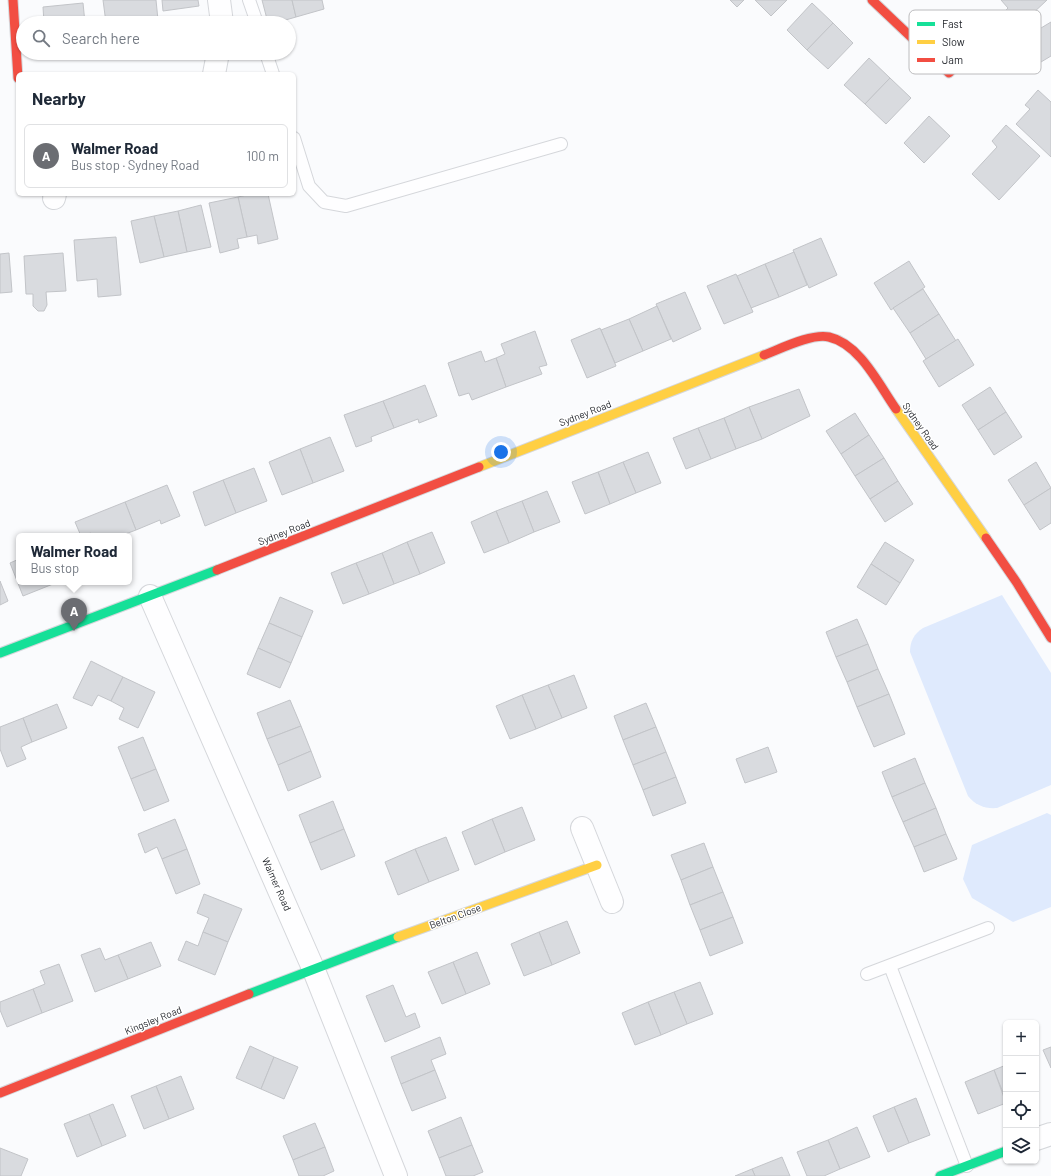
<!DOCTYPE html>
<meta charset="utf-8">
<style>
:root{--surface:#fff;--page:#f6f6f7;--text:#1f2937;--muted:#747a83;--line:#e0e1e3;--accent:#6b6d72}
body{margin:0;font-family:Barlow,sans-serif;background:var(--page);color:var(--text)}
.controls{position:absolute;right:12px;bottom:12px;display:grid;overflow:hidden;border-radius:6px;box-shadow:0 1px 3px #0004}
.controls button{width:36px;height:36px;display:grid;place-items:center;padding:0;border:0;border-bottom:1px solid var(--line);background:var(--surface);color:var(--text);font:20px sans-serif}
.you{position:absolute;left:501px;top:452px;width:14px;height:14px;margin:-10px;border:3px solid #fff;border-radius:50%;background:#1a73e8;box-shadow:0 0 0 6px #1a73e833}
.badge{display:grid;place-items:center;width:26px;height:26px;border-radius:50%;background:var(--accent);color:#fff;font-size:13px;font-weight:700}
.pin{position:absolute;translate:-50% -33px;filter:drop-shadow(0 1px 2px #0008)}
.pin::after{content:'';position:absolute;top:21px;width:14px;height:12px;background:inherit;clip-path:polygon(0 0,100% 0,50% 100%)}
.popup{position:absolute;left:16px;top:533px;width:116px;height:52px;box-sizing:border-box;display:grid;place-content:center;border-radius:6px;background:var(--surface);filter:drop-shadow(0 1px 3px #0005);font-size:13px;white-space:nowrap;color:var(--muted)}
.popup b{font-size:15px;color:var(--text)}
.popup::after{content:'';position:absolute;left:50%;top:100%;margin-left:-8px;border:8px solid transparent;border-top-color:var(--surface)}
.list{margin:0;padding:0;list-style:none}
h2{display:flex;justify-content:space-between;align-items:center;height:52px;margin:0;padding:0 16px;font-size:17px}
h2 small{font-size:13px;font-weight:400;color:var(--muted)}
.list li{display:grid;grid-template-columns:26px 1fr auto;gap:12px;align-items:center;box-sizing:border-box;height:64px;margin:0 8px 8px;padding:0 8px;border:1px solid var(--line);border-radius:6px}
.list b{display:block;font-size:15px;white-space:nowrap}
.list p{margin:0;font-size:13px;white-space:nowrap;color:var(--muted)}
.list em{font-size:13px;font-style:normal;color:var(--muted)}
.icon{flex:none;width:22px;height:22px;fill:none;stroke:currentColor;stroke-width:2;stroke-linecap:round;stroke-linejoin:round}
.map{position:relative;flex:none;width:1051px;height:1176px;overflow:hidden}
.search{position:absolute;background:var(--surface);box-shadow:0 1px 3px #0004;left:16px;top:16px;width:280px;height:44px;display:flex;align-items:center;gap:10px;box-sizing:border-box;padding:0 14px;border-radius:22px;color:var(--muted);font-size:15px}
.panel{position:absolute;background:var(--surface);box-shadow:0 1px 3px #0004;left:16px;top:72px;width:280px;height:124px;border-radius:6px}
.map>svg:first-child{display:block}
</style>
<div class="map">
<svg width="1051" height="1176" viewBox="0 0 1051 1176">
<rect width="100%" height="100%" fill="#fafbfd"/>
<!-- green -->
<g fill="#dfeafd">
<path d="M1002,595L1051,673V785L997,808C985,809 975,805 968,796L910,652C910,641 914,634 923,628Z"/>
<polygon points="1047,813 1051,815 1051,907 1013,922 972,898 963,879 972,845"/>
</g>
<!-- building -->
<g fill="#d9dbdf" stroke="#c2c4c8">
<polygon points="103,0 156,0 158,20 142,23 106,23"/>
<polygon points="162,0 198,0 199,6 163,11"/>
<polygon points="262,0 292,0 296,17 275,23 268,23"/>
<polygon points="292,0 322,0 324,9 296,17"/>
<polygon points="730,0 744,0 737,7"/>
<polygon points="755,0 787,0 771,16"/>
<polygon points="1001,0 1047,0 1013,32 999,17 1008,8"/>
<polygon points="83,3 85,23 44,23 43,7"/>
<polygon points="812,3 833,23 807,50 787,30"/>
<polygon points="1051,22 1051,56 1041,62 1026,37"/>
<polygon points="833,23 853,43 828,69 807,50"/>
<polygon points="869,58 890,78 865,104 844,85"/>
<polygon points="890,78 911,98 886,124 865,104"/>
<polygon points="1038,90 1051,102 1051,157 1016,124 1030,109 1025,105"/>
<polygon points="929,116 950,136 924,163 904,143"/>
<polygon points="1006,125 1040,156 999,200 972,174 997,147 992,141"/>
<polygon points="251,194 268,194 278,239 258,244 257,235 247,237 238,197"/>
<polygon points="238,197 247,237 237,239 239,248 220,253 209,203"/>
<polygon points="201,205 211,247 187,252 178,211"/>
<polygon points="178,211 187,252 164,257 154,216"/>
<polygon points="154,216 164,257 140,263 131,221"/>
<polygon points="116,237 121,295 98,297 97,279 77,281 74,240"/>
<polygon points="821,238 837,275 809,288 793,250"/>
<polygon points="794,252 807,285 779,297 765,264"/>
<polygon points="9,253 12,292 0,293 0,254"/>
<polygon points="63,253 66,291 46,292 47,305 44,311 38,311 33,306 33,294 26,294 24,256"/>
<polygon points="909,261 925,287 891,310 874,283"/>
<polygon points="765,264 779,297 751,308 737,276"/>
<polygon points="736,274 753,312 724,324 707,286"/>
<polygon points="923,289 939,314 910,333 893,308"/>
<polygon points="685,292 701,329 673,342 656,304"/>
<polygon points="657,306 671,339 643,351 629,319"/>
<polygon points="939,314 956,341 926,359 910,333"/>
<polygon points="629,319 643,351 615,363 601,330"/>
<polygon points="600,328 616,366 587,378 571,340"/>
<polygon points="535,331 547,365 539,367 542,374 506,387 496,358 505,354 501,344"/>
<polygon points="958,339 974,365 939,387 923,361"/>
<polygon points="481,351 485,362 496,358 506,387 472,400 469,393 459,396 448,363"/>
<polygon points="425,385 437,416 419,423 418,419 394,428 383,401"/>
<polygon points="990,387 1006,412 978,430 962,405"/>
<polygon points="799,389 810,416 762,439 749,407"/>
<polygon points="383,401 394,428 371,437 372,441 356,447 344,415"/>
<polygon points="749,407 762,439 736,449 724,418"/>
<polygon points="1006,412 1022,437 994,455 978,430"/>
<polygon points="855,413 869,435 841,454 826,431"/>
<polygon points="724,418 736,449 711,459 698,428"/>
<polygon points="698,428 711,459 686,469 673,438"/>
<polygon points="869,435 884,458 855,476 841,454"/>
<polygon points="330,437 344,471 313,483 300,449"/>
<polygon points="300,449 313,483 282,495 269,462"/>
<polygon points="648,452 661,483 636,493 623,462"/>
<polygon points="884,458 898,481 870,499 855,476"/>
<polygon points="623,462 636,493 610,504 598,472"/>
<polygon points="1036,462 1051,488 1024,505 1008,480"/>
<polygon points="254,468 267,501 236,513 223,480"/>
<polygon points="598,472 610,504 585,514 572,482"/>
<polygon points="223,480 236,513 205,526 193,492"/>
<polygon points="898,481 913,504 885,522 870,499"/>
<polygon points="167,485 180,516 161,524 160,520 136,530 125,502"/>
<polygon points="1051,488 1051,523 1040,530 1024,505"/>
<polygon points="547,491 560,522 534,532 522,501"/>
<polygon points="522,501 534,532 509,543 496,511"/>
<polygon points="125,502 136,530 120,536 92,536 91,533 81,536 75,522"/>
<polygon points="496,511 509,543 484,553 471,522"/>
<polygon points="432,532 445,563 420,574 407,542"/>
<polygon points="407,542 420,574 394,584 382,553"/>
<polygon points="885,542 914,560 900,583 871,564"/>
<polygon points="382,553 394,584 369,594 356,563"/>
<polygon points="19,559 19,582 53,582 53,584 23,596 10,563"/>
<polygon points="356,563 369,594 343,604 331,573"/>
<polygon points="871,564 900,583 886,605 857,587"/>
<polygon points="0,581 8,601 0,605"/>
<polygon points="280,597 313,611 302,637 269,623"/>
<polygon points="857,619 868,644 836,657 826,632"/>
<polygon points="269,623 302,637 291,663 258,648"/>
<polygon points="868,644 878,669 847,682 836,657"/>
<polygon points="258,648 291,663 280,688 247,674"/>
<polygon points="91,661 123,677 111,701 98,695 92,706 73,698"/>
<polygon points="878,669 889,694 857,707 847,682"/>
<polygon points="574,675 587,708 562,718 548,685"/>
<polygon points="123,677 155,692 138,728 119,719 124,708 111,701"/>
<polygon points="548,685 562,718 536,729 522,695"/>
<polygon points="889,694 905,734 874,747 857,707"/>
<polygon points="522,695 536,729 510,739 496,706"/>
<polygon points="290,700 301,726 267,739 257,713"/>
<polygon points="646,703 656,727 623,740 614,716"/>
<polygon points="57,704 67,728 32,742 23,718"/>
<polygon points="23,718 32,742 21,747 26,759 7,767 0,749 0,727"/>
<polygon points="301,726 311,751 278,765 267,739"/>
<polygon points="656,727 666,752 633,765 623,740"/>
<polygon points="143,737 156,769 131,779 118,747"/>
<polygon points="768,747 777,772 745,783 736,759"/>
<polygon points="311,751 321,777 288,791 278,765"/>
<polygon points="666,752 676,777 643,790 633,765"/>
<polygon points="915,758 925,783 892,797 882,772"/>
<polygon points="156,769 169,801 144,811 131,779"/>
<polygon points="676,777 686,803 653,816 643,790"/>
<polygon points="925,783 936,808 903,822 892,797"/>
<polygon points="333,801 344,829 310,843 299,815"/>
<polygon points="522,807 535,840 505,852 492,819"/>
<polygon points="936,808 946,834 914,847 903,822"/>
<polygon points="175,819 187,849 162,859 157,847 145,853 138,834"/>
<polygon points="492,819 505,852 475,865 462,832"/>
<polygon points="344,829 355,856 321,870 310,843"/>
<polygon points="946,834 957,859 924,872 914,847"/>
<polygon points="446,837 459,870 429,882 415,849"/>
<polygon points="704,843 713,867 681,880 671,855"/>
<polygon points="187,849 200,884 176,894 162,859"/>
<polygon points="415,849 429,882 398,895 385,862"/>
<polygon points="713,867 723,892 690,905 681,880"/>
<polygon points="723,892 733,917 700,930 690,905"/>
<polygon points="204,894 242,909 228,942 203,932 209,918 197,913"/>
<polygon points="733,917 743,943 710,956 700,930"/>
<polygon points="567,921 580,953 552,965 539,932"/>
<polygon points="203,932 228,942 215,975 178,960 186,941 198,946"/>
<polygon points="539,932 552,965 524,976 511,944"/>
<polygon points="151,942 161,966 128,979 118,955"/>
<polygon points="100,948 105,960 118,955 128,979 95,992 81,955"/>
<polygon points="477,952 490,984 466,994 453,962"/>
<polygon points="453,962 466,994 442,1004 428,972"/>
<polygon points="59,964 73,1001 42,1013 33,989 45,984 40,971"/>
<polygon points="700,982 713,1014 687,1024 674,992"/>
<polygon points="393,985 406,1017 415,1013 420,1027 385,1042 366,996"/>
<polygon points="33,989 42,1013 7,1027 0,1010 0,1002"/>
<polygon points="674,992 687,1024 661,1035 648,1002"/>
<polygon points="648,1002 661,1035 635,1045 622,1013"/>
<polygon points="440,1037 446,1054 431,1060 435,1070 401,1084 391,1057"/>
<polygon points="250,1046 274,1057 261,1089 236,1078"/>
<polygon points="1051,1047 1051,1068 1043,1050"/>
<polygon points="274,1057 298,1067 284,1099 261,1089"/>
<polygon points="1006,1065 1006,1100 994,1070"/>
<polygon points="435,1070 446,1098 412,1111 401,1084"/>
<polygon points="994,1070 1006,1103 978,1114 965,1082"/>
<polygon points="181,1076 194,1109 169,1119 156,1086"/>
<polygon points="156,1086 169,1119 144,1129 131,1096"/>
<polygon points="916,1098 930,1135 909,1143 894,1107"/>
<polygon points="113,1104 126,1136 102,1146 89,1114"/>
<polygon points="894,1107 909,1143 888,1152 873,1116"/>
<polygon points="89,1114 102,1146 77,1157 64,1124"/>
<polygon points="461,1117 472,1145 439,1158 428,1131"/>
<polygon points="315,1123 325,1147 293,1160 283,1136"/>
<polygon points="857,1127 870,1157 840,1169 828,1140"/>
<polygon points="828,1140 840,1169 824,1176 807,1176 797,1152"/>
<polygon points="472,1145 483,1172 473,1176 446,1176 439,1158"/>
<polygon points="325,1147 334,1171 323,1176 299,1176 293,1160"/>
<polygon points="0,1148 28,1159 21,1176 0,1176"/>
<polygon points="782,1157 790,1176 755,1176 752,1169"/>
<polygon points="752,1169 755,1176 735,1176"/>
</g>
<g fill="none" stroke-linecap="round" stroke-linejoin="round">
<!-- lane casing -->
<g stroke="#d5d7db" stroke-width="14">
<g id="lane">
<polyline points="249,0 257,23"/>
<polyline points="266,53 273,74"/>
<polyline points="294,138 309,186 324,202 346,206 561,144"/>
<polyline points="890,966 967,1166"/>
<polyline points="867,974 988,928"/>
</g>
</g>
<!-- street casing -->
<g stroke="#d5d7db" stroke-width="24">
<g id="street">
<polyline points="219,0 222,23"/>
<polyline points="214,74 218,53"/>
<polyline points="54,198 55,194"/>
<polyline points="150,596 313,968 396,1176"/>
<polyline points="582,828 612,902"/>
<polyline points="1036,1139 1051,1134"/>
</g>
</g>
<!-- fast casing -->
<g stroke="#d5d7db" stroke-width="11">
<g id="fast">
<polyline points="0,653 217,570"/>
<polyline points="249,994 398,937"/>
<polyline points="940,1176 1006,1151"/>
</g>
</g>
<!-- slow casing -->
<g stroke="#d5d7db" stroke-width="11">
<g id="slow">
<polyline points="896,409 986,538"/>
<polyline points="479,467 764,355"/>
<polyline points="398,937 597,865"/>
</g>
</g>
<!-- jam casing -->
<g stroke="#d5d7db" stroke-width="11">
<g id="jam">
<polyline points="13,0 18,78"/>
<polyline points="872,0 949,73 976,44"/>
<path d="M764,355C780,349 812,333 829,337C860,344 879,385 896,409"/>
<polyline points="986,538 1017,583 1051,638"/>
<polyline points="217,570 479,467"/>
<polyline points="0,1093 249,994"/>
</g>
</g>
<!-- lane -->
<use href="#lane" stroke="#fefeff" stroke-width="12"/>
<!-- street -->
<use href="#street" stroke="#fefeff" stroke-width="22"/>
<!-- fast -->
<use href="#fast" stroke="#16e098" stroke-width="9"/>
<!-- slow -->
<use href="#slow" stroke="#ffcf43" stroke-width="9"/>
<!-- jam -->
<use href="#jam" stroke="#f24e42" stroke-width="9"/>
</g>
<g text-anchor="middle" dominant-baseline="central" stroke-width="3" stroke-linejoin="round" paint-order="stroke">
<!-- street labels -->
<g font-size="10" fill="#1e2127" stroke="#fff">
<text transform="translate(585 413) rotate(-21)">Sydney Road</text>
<text transform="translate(921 426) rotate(55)">Sydney Road</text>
<text transform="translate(284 532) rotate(-21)">Sydney Road</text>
<text transform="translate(277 884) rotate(66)">Walmer Road</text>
<text transform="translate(455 916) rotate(-20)">Belton Close</text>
<text transform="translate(153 1020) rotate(-22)">Kingsley Road</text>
</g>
</g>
<!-- legend -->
<rect x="909" y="10" width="132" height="64" rx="6" fill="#fff" stroke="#bcbcbe" stroke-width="1"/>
<rect x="917" y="22" width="18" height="4" fill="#16e098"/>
<rect x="917" y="40" width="18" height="4" fill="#ffcf43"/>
<rect x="917" y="58" width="18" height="4" fill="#f24e42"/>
<g font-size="11" fill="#1e2127">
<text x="942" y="28">Fast</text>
<text x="942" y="46">Slow</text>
<text x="942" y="64">Jam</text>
</g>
</svg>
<div class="controls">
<button>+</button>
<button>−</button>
<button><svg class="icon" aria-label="locate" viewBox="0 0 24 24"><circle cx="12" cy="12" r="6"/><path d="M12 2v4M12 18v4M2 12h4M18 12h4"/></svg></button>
<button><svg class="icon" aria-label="layers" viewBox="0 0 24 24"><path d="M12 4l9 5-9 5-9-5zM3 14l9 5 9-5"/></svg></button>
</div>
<div class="you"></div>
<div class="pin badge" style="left:74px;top:631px">A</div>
<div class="popup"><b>Walmer Road</b>Bus stop</div>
<div class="search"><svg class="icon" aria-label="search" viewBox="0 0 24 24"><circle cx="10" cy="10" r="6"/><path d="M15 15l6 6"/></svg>Search here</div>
<section class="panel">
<h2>Nearby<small></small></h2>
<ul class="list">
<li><span class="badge">A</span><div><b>Walmer Road</b><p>Bus stop · Sydney Road</p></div><em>100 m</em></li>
</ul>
</section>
</div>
